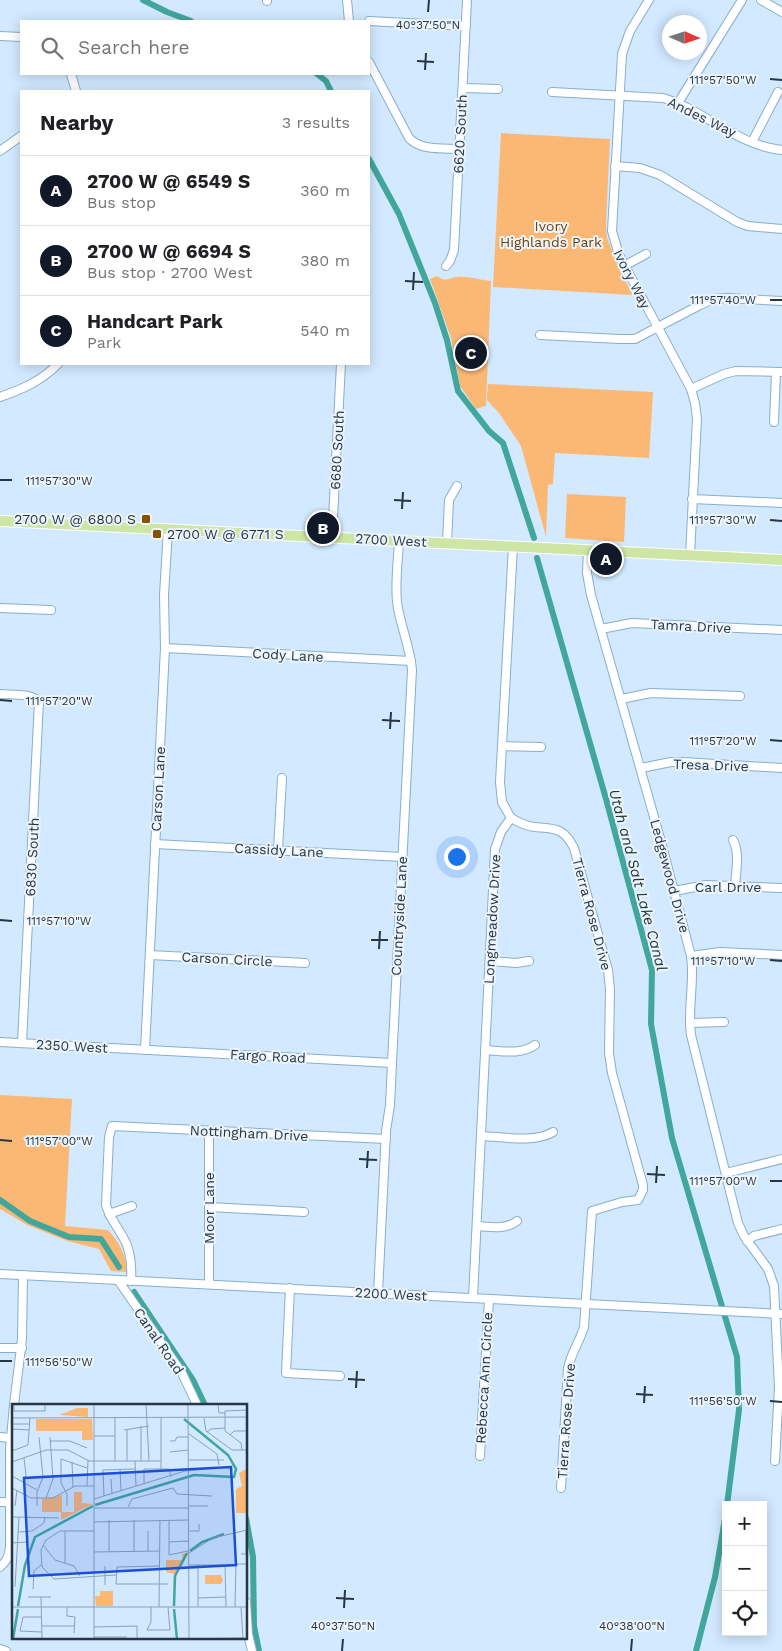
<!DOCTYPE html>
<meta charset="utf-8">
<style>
:root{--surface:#fff;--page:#f2f2f2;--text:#202124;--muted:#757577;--line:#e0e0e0;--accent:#111827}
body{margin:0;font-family:"Work Sans",sans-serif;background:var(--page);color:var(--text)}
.controls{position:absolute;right:15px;bottom:15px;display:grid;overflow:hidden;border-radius:0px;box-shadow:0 2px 12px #0003}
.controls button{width:45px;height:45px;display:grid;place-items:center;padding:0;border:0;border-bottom:1px solid var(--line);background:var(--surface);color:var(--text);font:25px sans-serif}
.compass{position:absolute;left:662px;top:15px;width:45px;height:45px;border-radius:50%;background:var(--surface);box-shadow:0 2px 12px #0003;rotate:93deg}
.you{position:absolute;left:456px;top:856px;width:18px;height:18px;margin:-12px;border:4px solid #fff;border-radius:50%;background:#1a73e8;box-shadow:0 0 0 8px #1a73e833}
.badge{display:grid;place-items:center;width:32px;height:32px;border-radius:50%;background:var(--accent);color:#fff;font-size:16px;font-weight:700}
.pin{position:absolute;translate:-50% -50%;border:2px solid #fff;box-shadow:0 1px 5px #0006}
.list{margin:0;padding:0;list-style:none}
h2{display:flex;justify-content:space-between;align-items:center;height:65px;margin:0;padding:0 20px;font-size:21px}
h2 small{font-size:16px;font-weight:400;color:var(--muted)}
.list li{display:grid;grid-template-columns:32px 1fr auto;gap:15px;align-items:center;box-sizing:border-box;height:70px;padding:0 20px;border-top:1px solid var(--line)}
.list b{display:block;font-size:19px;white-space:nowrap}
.list p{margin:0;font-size:16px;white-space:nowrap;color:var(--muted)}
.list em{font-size:16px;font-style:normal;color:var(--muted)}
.icon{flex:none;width:28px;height:28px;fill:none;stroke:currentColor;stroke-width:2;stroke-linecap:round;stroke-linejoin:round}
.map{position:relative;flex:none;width:782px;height:1651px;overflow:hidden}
.search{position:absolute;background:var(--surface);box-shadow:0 2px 12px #0003;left:20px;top:20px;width:350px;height:55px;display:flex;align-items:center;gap:12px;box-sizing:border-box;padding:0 18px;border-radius:0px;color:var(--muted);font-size:19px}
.panel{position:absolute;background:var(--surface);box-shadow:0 2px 12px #0003;left:20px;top:90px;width:350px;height:275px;border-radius:0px}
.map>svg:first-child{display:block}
</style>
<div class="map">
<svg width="782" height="1651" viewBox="0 0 782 1651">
<rect width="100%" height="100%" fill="#d2e9ff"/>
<!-- green -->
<g fill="#fbb874">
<polygon points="501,133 610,139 606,224 607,238 620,271 633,295 493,287"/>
<path d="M437,276C447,283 447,278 457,277C467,276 480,280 491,281L486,406L476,409L460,386L451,338L430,279Z"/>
<polygon points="488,384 653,392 649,458 555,453 553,484 548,485 546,537 521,446 499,413 487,400"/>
<polygon points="567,494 626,497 624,542 565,538"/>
<path d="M0,1095L72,1099L65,1226L108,1230C120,1243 126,1255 127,1272L111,1271L99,1249L67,1241L27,1225L0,1209Z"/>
</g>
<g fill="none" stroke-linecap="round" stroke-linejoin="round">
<!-- canal -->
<g stroke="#41a69c" stroke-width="6">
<polyline points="143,0 167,12 191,21"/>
<polyline points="317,74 326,81 331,91"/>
<polyline points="369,159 399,214 435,303 447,340 458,391 489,431 503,443 534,538"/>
<polyline points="537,558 606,799 652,970 651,1024 672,1138 737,1357 739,1410 727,1505"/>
<polyline points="0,1200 30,1221 69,1237 101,1239 119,1267"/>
<polyline points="134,1292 193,1380 205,1405"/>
<polyline points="246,1518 253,1557 254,1626 259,1651"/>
<polyline points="696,1651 715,1577 726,1513"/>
</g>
<!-- minor casing -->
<g stroke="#87aed0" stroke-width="10">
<g id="minor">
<polyline points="347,0 349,21"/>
<polyline points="649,0 630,31 622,54 612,231 619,255 691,389 695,403 697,419 690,555"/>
<polyline points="761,0 782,12"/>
<polyline points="267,1 267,0"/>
<polyline points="369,21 466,26"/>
<polyline points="0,36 21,37"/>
<path d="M369,62L409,138C421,151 443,148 460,149"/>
<polyline points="71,74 76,91"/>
<polyline points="463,88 498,89"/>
<path d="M552,92L663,98C704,110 738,146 782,150"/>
<polyline points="678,103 742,0"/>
<polyline points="752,142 778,92"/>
<polyline points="0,151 21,136"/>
<polyline points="615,166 640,168 660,175 737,222 748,226 782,229"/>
<polyline points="446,266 450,261 454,250 467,0"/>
<polyline points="624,266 646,254"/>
<polyline points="540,335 620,339 635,339 700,305 713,299 727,298 782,301"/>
<polyline points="691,389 724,374 736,371 782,372"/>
<path d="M0,397C23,389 41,381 58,364"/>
<polyline points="774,422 776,372"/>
<polyline points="692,499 782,503"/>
<polyline points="332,537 341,364"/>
<polyline points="447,543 449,500 457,486"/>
<path d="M588,550L587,573L591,595L660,838L691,956C695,983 687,1009 691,1035L738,1223L744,1236L768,1269L774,1286L779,1387L775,1461"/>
<polyline points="0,608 51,610"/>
<polyline points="601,629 632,623 782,630"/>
<polyline points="165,648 411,661"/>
<path d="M0,694C13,695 29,693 39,701L22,1043"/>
<polyline points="621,699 651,693 740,696"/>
<polyline points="502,746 541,747"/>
<polyline points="641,768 671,762 683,762 782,768"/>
<path d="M511,818C518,822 525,826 534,827C555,829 563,827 574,848L608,970L610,989L609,1053L612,1073L643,1185V1190L638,1200L622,1202L592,1211L584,1327C580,1341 571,1353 568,1368L561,1488"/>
<path d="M733,840C740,853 736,871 735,886"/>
<polyline points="155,844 402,857"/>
<polyline points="278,850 282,778"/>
<polyline points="674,891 706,885 782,888"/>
<polyline points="150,955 305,963"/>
<polyline points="691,956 720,952 782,955"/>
<polyline points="490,961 516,963 529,961"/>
<polyline points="690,1023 724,1022"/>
<polyline points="0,1042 392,1063"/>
<polyline points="145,1050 165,648 164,595 168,529"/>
<path d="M485,1050C502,1051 521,1055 535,1045"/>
<path d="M482,1136C503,1137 536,1143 553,1132"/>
<polyline points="726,1173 782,1159"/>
<polyline points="209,1207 304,1212"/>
<polyline points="109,1214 132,1206"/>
<path d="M477,1226C491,1227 506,1230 517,1221"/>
<polyline points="747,1241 754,1236 782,1229"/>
<polyline points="0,1274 782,1314"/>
<polyline points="118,1280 182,1373 197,1405"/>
<path d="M131,1281C132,1265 131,1250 123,1237C117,1226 109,1217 106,1205L109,1137L112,1126L386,1139"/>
<polyline points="209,1284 209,1131"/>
<polyline points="290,1288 286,1373 340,1376"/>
<path d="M378,1293L386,1131L390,1105L392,1063L412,670C410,645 400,626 397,602C395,582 398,561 399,541"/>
<polyline points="473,1298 495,849 501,832 511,818 502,802 500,782 513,546"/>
<polyline points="0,1348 22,1348"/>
<polyline points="14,1405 22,1339 23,1275"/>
<polyline points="0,1437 10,1438"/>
<polyline points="480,1456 489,1299"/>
<polyline points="0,1502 11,1502"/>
<path d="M0,1567C7,1561 9,1556 10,1547V1449L14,1405"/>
<polyline points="246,1602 248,1634 252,1651"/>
<polyline points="0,1649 6,1651"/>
</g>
</g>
<!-- major casing -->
<g stroke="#fff" stroke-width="12">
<polyline id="major" points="0,521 782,560"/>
</g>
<!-- minor -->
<use href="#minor" stroke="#fff" stroke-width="8"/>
<!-- major -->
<use href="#major" stroke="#cee6a5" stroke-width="10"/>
</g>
<!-- ticks -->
<path fill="none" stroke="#263644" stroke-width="2" d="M428,12L429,0M417,61L434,62M425,70L426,53M770,79L782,80M405,281L423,282M413,290L414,272M770,300H782M0,480H12M394,500L411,501M402,509L403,492M770,520L782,521M0,700L12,701M382,720L400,721M390,729L391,712M770,740L782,741M0,920L12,921M371,940H388M379,949L380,931M770,960L782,961M0,1140L12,1141M359,1159L377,1160M367,1168L368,1151M647,1174L665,1175M770,1181H782M656,1183L657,1166M0,1361H12M348,1379L365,1380M356,1388L357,1371M636,1394L653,1395M770,1401L782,1402M644,1403L645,1386M336,1598L354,1599M344,1608L345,1590M342,1651L343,1639M631,1651L632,1639"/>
<!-- markers -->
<g fill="#895103" stroke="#ecf4fc" stroke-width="2">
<rect x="141" y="514" width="10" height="10" rx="2.5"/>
<rect x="152" y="529" width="10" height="10" rx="2.5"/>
</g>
<g text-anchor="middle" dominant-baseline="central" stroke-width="4" stroke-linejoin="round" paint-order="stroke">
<!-- street labels -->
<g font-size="14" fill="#263644" stroke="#ecf4fc">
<text transform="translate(702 117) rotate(26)">Andes Way</text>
<text transform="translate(460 134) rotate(-87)">6620 South</text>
<text transform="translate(632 279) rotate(63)">Ivory Way</text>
<text transform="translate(337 450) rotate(-87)">6680 South</text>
<text transform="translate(391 540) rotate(3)">2700 West</text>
<text transform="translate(691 626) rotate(3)">Tamra Drive</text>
<text transform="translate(288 655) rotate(3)">Cody Lane</text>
<text transform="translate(711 765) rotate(2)">Tresa Drive</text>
<text transform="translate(158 789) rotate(-87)">Carson Lane</text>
<text transform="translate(279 850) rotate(3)">Cassidy Lane</text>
<text transform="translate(32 857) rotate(-87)">6830 South</text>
<text transform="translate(670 876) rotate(75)">Ledgewood Drive</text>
<text x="728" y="887">Carl Drive</text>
<text transform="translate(592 914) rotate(75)">Tierra Rose Drive</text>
<text transform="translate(399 916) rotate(-87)">Countryside Lane</text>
<text transform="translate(492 919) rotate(-87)">Longmeadow Drive</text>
<text transform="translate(227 959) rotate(3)">Carson Circle</text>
<text transform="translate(72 1046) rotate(3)">2350 West</text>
<text transform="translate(268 1056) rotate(3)">Fargo Road</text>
<text transform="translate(249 1133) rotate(3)">Nottingham Drive</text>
<text transform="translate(209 1208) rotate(-90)">Moor Lane</text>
<text transform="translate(391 1294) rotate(3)">2200 West</text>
<text transform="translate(159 1341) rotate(56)">Canal Road</text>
<text transform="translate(484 1378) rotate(-87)">Rebecca Ann Circle</text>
<text transform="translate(566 1421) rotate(-86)">Tierra Rose Drive</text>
</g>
<!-- park labels -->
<g font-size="14" fill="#70440d" stroke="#ecf4fc">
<text x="551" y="226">Ivory<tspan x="551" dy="16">Highlands Park</tspan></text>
</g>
<!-- poi labels -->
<g font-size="14" fill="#263644" stroke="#ecf4fc" text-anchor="end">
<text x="136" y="519">2700 W @ 6800 S</text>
<text x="167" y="534" text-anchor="start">2700 W @ 6771 S</text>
</g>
<!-- water labels -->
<g font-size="15" font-style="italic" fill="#223937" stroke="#ecf4fc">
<text transform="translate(638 880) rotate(75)">Utah and Salt Lake Canal</text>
</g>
</g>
<!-- overview -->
<g transform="translate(12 1404)">
<rect width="235" height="235" fill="#d2e9ff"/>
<path d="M65,4H76V13L47,11ZM24,15H80L81,36H70V27H24ZM234,61L235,109H224V85L230,82L227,69L234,65ZM62,88H70V99L81,100L49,116V108H30V95L50,91V108H62ZM176,148L163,174L161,202L162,170L154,168V156H170V150ZM193,171H209L211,176L209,180H193ZM88,187H101V202H84L83,192H88Z" fill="#fbb874"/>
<path fill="none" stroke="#41a69c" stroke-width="2.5" d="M83,101L182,71L222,73L224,65L216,51L172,15M178,147L190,138L212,130M6,202L13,161L23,133L81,102M162,202L163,172L175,149M162,205L165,235M1,235L6,205"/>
<path fill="none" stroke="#8da1b4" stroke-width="1" d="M2,0V7H33V0M82,0V235M134,0L137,57M176,0L177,235M206,0L207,9H213M0,14L235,13M103,14V57M149,14V65M192,14L194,27L220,46H235M0,20H18M129,22V57M0,25L17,26M112,26L137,22M115,26V57M195,28L199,25L213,24M177,30L205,50L207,61M218,31L222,27H235M82,32H103M38,37H58L75,44M158,37H163L165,33H176M230,46L229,39L213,27V7L235,6M0,47L16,41L18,14M158,48L176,46M176,56H212M123,57L124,82M0,58L34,46H56L77,57H149M60,58L61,83M108,65L109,87M0,72L25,86M99,75L100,90M11,78L14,71L12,54M132,79V65H157L159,73M75,82L76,56M0,84L19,94H41L63,82H82M92,92L91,66L123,65M34,94L41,75L38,33M82,95L173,67L195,65M3,102L5,86M25,102V88L31,73L27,33M55,102V90L49,79V55L75,64M177,102H196M116,103L120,95L161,84L165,90L200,92M82,104H177M0,113L47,114M97,116V147M122,116V147M157,116V151L176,147M82,118L177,116M53,127V159M82,127H48L34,136L29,146L30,163L42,175L104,171M136,127V147M177,127H187V120M7,128L20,127L32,119L33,113M157,138L177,137M0,139L15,138M31,141L43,156L62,162L68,172M82,148L148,147M177,149L201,134L235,126M229,150H234V126M186,160V203M177,161H213L214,203M93,162V181M148,162L105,163L104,180H156M3,183L7,113M21,185L22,167L29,161M16,193H39M29,193L30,235M186,194L214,193M0,203H235M55,203V212L63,213L62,229M147,203L148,116M223,203L224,160H235M229,203L231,235M30,213H11L8,227L30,228M30,222H63M82,223L125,222V235M135,226H158L156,203M135,226L139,218V203M82,233H115M172,235L231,234"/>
<path fill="#1d4ed8" fill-opacity="0.15" stroke="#1d4ed8" stroke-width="2.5" d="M219,63L224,161L17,172L12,74Z"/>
<rect width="235" height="235" fill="none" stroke="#263644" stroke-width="2.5"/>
</g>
<g font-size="12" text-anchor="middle" fill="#263644" stroke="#ecf4fc" stroke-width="4" stroke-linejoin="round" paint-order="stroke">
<text x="428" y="29">40°37'50"N</text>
<text x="723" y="84">111°57'50"W</text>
<text x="723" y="304">111°57'40"W</text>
<text x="59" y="485">111°57'30"W</text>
<text x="723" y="524">111°57'30"W</text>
<text x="59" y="705">111°57'20"W</text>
<text x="723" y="745">111°57'20"W</text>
<text x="59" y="925">111°57'10"W</text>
<text x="723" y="965">111°57'10"W</text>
<text x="59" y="1145">111°57'00"W</text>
<text x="723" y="1185">111°57'00"W</text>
<text x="59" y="1366">111°56'50"W</text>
<text x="723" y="1405">111°56'50"W</text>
<text x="343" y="1630">40°37'50"N</text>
<text x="632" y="1630">40°38'00"N</text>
</g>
</svg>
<div class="controls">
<button>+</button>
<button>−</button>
<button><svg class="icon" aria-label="locate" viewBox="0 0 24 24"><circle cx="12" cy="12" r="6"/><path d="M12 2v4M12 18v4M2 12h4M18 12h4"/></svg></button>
</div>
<svg class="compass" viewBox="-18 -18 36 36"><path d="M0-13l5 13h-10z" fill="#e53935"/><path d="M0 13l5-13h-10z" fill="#757577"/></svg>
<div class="you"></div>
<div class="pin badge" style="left:606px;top:559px">A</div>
<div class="pin badge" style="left:323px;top:528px">B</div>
<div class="pin badge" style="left:471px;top:353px">C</div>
<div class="search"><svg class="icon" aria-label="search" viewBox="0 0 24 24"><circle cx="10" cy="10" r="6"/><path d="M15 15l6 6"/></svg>Search here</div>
<section class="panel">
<h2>Nearby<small>3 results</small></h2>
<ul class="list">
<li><span class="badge">A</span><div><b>2700 W @ 6549 S</b><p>Bus stop</p></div><em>360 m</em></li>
<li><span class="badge">B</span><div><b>2700 W @ 6694 S</b><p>Bus stop · 2700 West</p></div><em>380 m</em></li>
<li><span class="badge">C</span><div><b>Handcart Park</b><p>Park</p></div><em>540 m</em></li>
</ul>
</section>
</div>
